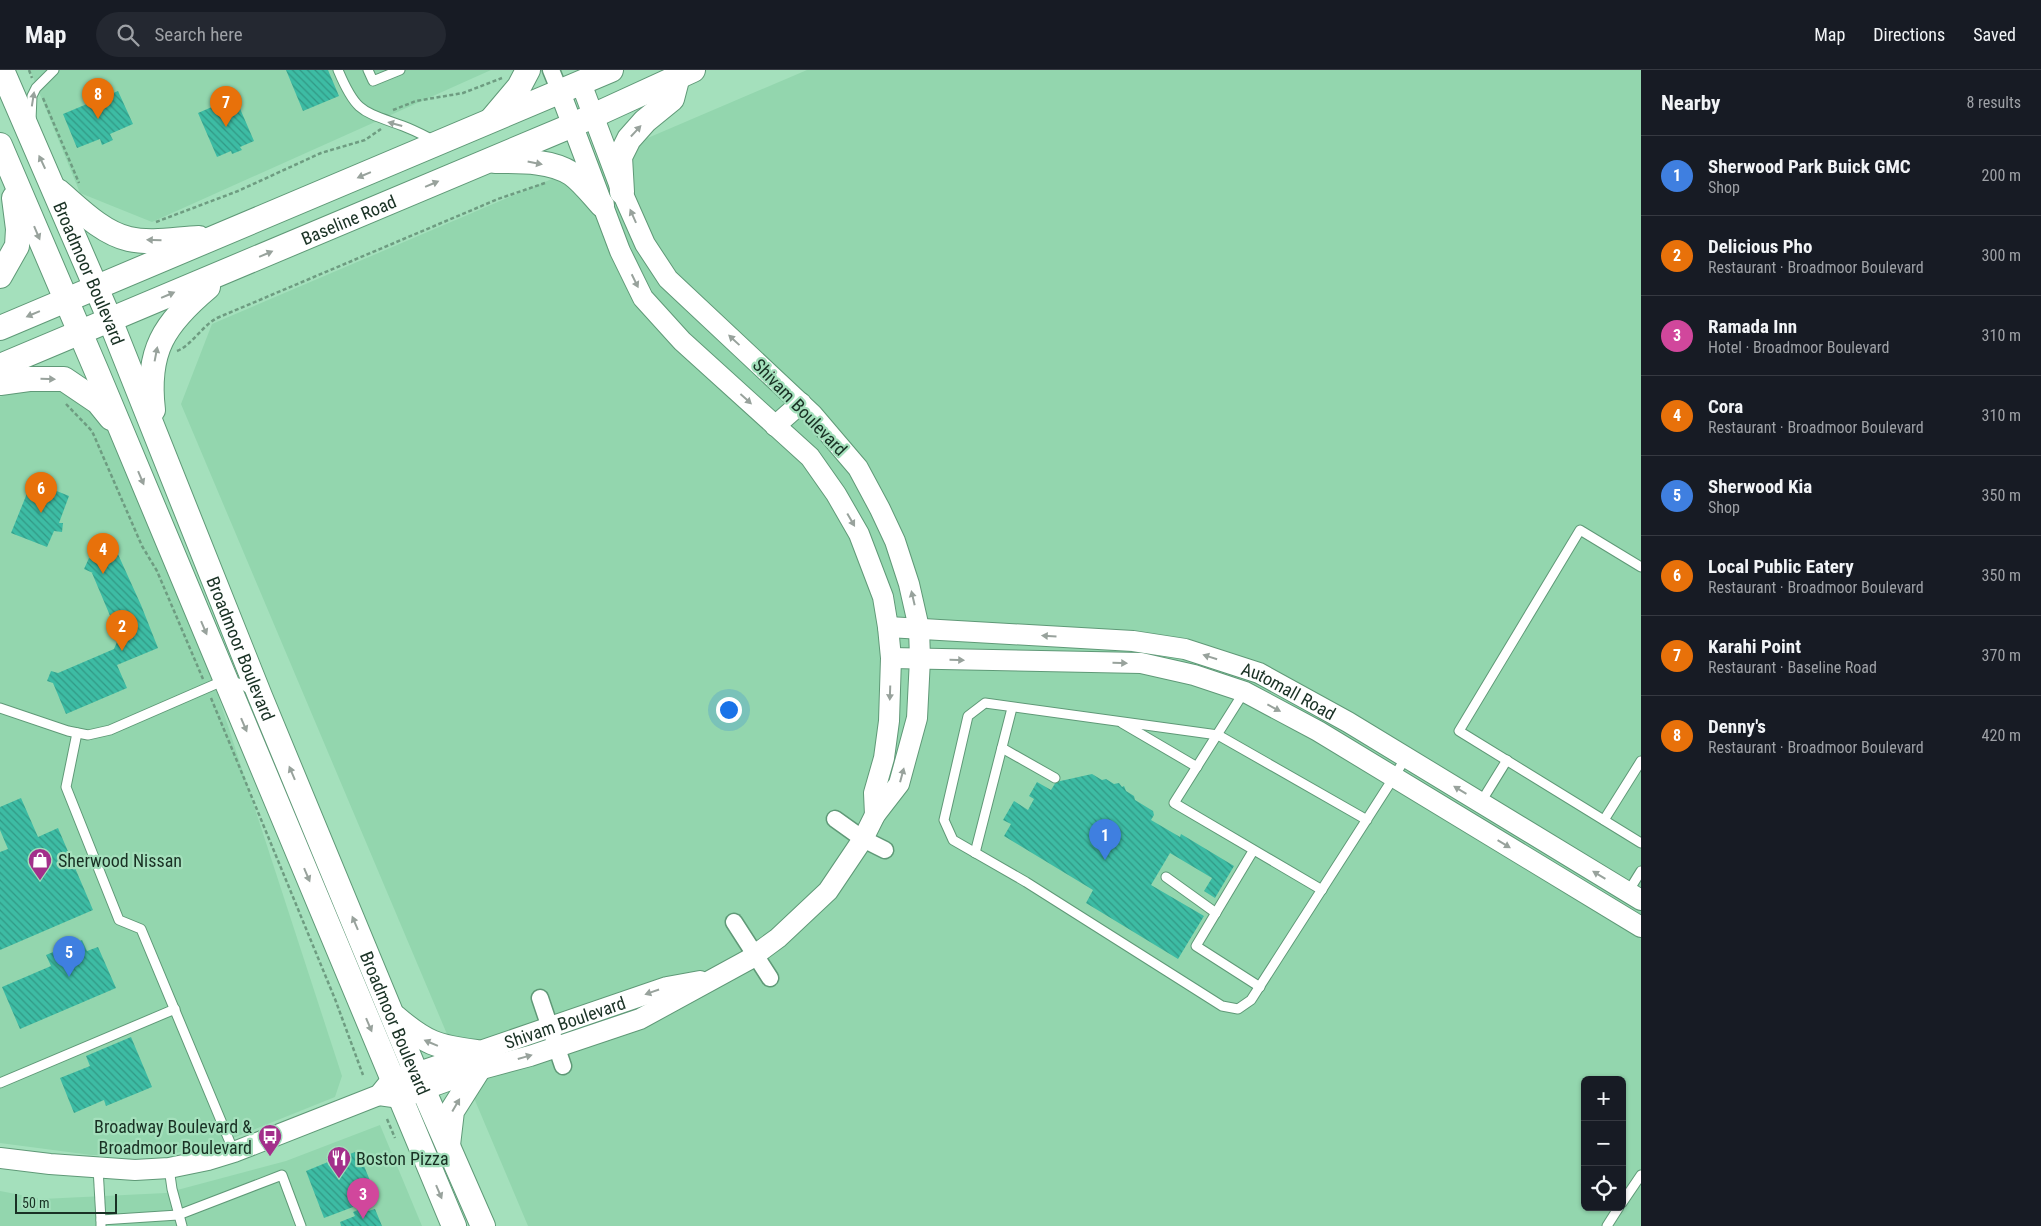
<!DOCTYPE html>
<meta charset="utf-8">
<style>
:root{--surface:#171b24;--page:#242831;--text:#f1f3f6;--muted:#9ea1a6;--line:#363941;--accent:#b45309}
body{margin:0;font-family:"Roboto Condensed",sans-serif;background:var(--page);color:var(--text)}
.controls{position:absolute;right:15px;bottom:15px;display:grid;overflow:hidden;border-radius:8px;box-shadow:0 1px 4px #0004}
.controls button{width:45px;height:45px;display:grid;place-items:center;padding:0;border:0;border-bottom:1px solid var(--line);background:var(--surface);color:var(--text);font:25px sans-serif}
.scale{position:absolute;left:15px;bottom:12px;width:102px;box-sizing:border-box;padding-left:5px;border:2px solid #193124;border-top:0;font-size:14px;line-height:18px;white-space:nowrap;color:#193124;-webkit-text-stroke:4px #a4e0bc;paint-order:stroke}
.you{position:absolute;left:728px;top:639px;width:18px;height:18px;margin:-12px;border:4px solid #fff;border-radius:50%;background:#1a73e8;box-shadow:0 0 0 8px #1a73e833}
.badge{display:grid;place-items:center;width:32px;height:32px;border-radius:50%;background:var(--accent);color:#fff;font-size:16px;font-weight:700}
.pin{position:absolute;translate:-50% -41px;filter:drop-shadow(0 1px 2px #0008)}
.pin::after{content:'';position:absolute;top:26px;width:18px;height:15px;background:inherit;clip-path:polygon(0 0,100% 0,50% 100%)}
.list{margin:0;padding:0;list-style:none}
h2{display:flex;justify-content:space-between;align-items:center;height:65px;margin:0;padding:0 20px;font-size:21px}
h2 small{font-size:16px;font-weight:400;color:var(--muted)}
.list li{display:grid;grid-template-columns:32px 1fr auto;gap:15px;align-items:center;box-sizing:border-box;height:80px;padding:0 20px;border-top:1px solid var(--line)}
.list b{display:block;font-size:19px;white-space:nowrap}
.list p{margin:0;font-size:16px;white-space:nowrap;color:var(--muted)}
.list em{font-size:16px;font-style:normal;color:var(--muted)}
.icon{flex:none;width:28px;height:28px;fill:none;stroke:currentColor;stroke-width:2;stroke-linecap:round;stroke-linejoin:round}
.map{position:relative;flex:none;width:1641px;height:1156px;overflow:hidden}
header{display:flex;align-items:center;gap:30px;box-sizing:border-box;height:70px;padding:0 25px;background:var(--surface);border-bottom:1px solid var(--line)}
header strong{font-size:24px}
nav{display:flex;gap:28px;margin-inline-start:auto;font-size:18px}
.search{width:350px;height:45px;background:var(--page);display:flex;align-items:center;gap:12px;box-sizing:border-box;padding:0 18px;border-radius:28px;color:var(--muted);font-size:19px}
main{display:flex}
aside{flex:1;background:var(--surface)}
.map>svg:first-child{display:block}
</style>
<header>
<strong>Map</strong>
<div class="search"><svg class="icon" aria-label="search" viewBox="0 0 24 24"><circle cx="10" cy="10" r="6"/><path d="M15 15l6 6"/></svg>Search here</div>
<nav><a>Map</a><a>Directions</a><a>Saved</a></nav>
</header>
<main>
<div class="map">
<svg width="1641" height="1156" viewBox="0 0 1641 1156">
<defs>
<pattern id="building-back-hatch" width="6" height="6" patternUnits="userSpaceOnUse" patternTransform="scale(1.25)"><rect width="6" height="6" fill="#3dbca4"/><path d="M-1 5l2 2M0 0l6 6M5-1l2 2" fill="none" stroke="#329985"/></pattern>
</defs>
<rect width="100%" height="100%" fill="#a4e0bc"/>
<!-- built -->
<g fill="#93d6ae" fill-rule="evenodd">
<polygon points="30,0 491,0 152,152 80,123"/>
<path d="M807,0H1641V1156H528L181,334L212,254ZM1585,1010H1622V1137H1585Z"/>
<polygon points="67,318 105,351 214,613 342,1006 335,1027 208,1078 168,1084 91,1085 0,1073 0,327 17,320"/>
<polygon points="380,1055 422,1156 0,1156 0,1121 42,1129 166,1123 286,1091"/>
</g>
<!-- building -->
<g fill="url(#building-back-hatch)">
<polygon points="286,0 328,0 339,26 303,41"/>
<polygon points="118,21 133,54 110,64 113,70 102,75 100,69 77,78 63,44"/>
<polygon points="235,27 254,71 240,77 242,80 232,84 231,81 217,87 198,43"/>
<polygon points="32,411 69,426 59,453 63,453 62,462 54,461 47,477 11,463"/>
<polygon points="117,482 141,535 158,578 117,595 127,618 66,644 53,613 47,611 51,601 58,603 114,579 119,567 92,503 93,503 84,499 89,488 95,491"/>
<polygon points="1092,704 1102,710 1106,709 1114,714 1119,713 1122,717 1124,716 1126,721 1134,726 1135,730 1153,741 1154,745 1151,750 1180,767 1181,764 1234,796 1215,828 1204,821 1212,808 1170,783 1151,815 1204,846 1178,889 1086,833 1093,820 1004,766 1011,754 1003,750 1014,731 1028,740 1034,729 1029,726 1037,712 1051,720 1056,712"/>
<polygon points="21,728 38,767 58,758 93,840 0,880 0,782 8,779 0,760 0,737"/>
<polygon points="82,870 87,881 98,877 116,918 20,959 2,917 51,896 46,885"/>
<polygon points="131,967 152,1017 106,1036 104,1030 74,1043 60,1008 90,996 86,986"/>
<polygon points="358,1081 377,1128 324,1148 306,1101 328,1092 326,1089 340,1084 341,1087"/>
<polygon points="366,1137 368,1141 375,1139 382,1156 341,1156 340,1152 355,1146 353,1142"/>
</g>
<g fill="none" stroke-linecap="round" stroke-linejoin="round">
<!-- service casing -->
<g stroke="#5f9977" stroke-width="11">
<g id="service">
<path d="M338,0C356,43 362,41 403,56C414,60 425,66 435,71"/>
<polyline points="368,0 373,11 400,0"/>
<polyline points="31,50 32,26 36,18 54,0"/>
<polyline points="1641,497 1580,460 1459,661 1641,773"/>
<polyline points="1244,622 1174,733 1322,820"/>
<polyline points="0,638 68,661 88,665 110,660 225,610 242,614 252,621"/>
<polyline points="1122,653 1197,697"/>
<polyline points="77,663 66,717 119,850 141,859 234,1082"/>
<polyline points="1002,678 1055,708"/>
<polyline points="1481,732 1507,690"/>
<polyline points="1367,750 1218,665 985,633 968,646 944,750 953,770 1026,812 1222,936 1238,939 1251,930 1394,707 1406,687"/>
<polyline points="1604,750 1641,691"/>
<polyline points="1253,781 1196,876 1260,917"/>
<polyline points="975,783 1012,638"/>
<polyline points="1166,807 1216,843"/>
<polyline points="1628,822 1641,801"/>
<polyline points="0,1013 175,939"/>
<polyline points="98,1098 101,1150"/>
<polyline points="169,1098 172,1119 182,1156"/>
<polyline points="1622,1133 1641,1105"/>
<polyline points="101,1156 101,1150 178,1145 282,1105 301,1156"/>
<polyline points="1607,1156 1619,1137"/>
</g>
</g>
<!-- minor casing -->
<g stroke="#5f9977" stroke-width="19">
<g id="minor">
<polyline points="551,0 560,22"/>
<polyline points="835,749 863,769 885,780"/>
<polyline points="734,852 770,908"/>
<polyline points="540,928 563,996"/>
</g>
</g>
<!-- tertiary casing -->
<g stroke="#5f9977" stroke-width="22">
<g id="tertiary">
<polyline points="560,22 620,181 643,228 682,271 810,387 836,424 859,464 883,527 888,557 891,588 889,651 884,688 874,723 875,745"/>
<polyline points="775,356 801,333"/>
<path id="s1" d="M888,557L1133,571L1185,579L1259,603L1348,652L1641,830"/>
<polyline points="891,588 1141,593 1194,605 1245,622 1318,661 1641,857"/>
<polyline points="379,1025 400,1028 478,1000 530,986 640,949 748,890 778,868 828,821 863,769 875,745 899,714 917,648 920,589 919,558 909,514 895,471 880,439 858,398 812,344 668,209 645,174 622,122 581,13"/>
<path id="s2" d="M0,1088L50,1094L135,1100L169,1098L208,1090L234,1082L379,1025L392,1009L416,1003L667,917L700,911"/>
</g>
</g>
<!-- secondary casing -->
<g stroke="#5f9977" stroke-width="26">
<g id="secondary">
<path id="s3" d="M2,0L110,250L260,626L416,1003L483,1156"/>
<polyline points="492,49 519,17 528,0"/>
<polyline points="0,75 97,302 454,1156"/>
<path d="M495,91C519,91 551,90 572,104C583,112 592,124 602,135"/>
<path d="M58,121C78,138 102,163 129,169C151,174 176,169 199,168"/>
<polyline points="622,122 620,87 629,69 645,51 672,29 678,6"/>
<polyline points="0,206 17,176 18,159 14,128"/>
<polyline points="0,258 611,0"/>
<path id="s4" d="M0,296L573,55L693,0"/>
<polyline points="0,313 29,309 64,309 98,332 111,348"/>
<path d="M153,340C146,281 164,254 208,217"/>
<path d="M395,947C425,973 437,977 476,982"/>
<polyline points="448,1075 452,1041 478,1000"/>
</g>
</g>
<!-- path -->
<g stroke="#6e9c81" stroke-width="2.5" stroke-dasharray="4 2.5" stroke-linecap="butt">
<polyline points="29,0 32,8"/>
<polyline points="43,28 79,113"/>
<polyline points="393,40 416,31 463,23 502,8"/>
<polyline points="156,152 238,121 321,83 365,70 381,59"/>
<path d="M177,281C192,275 202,256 217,248L498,129L545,113"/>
<polyline points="66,334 92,361 142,476 157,501 203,609"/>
<polyline points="211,628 335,929 363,1005"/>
<polyline points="387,1049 395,1068"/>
</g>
<!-- service -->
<use href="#service" stroke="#fff" stroke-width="9"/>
<!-- minor -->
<use href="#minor" stroke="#fff" stroke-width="16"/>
<!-- tertiary -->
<use href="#tertiary" stroke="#fff" stroke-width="20"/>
<!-- secondary -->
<use href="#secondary" stroke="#fff" stroke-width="24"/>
</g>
<!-- one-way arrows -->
<defs><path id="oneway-solid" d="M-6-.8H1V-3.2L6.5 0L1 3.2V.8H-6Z" transform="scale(1.25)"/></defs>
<g fill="#98a29c">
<use href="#oneway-solid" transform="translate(33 29) rotate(-81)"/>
<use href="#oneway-solid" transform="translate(395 54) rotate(-165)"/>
<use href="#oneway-solid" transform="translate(636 61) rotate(-47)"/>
<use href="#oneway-solid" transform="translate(42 92) rotate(-115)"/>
<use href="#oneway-solid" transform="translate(535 93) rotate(11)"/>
<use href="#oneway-solid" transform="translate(364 105) rotate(157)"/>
<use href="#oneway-solid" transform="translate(432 114) rotate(-23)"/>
<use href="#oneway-solid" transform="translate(633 146) rotate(-114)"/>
<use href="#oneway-solid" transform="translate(37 163) rotate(67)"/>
<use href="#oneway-solid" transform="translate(154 170) rotate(-178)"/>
<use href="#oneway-solid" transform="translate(266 184) rotate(-23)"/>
<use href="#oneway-solid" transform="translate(635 211) rotate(64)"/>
<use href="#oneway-solid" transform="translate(168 225) rotate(-23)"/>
<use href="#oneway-solid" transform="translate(33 244) rotate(157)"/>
<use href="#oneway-solid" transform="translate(734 270) rotate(-137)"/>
<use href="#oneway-solid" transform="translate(156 284) rotate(-79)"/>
<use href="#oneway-solid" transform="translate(48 309) rotate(1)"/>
<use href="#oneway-solid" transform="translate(746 329) rotate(42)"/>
<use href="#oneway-solid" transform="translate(141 408) rotate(67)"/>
<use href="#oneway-solid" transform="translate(851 450) rotate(60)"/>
<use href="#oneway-solid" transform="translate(913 528) rotate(-103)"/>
<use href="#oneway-solid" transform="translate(204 558) rotate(67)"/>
<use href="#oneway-solid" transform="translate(1049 566) rotate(-177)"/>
<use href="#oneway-solid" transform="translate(1210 587) rotate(-162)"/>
<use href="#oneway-solid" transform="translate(957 590) rotate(1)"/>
<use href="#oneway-solid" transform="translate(1120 593) rotate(1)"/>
<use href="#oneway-solid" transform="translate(890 623) rotate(92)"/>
<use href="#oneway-solid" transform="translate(1274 638) rotate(28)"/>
<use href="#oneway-solid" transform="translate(244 655) rotate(67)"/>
<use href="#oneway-solid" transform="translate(292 703) rotate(-113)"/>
<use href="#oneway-solid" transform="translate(902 705) rotate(-75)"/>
<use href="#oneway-solid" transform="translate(1460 720) rotate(-149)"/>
<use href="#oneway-solid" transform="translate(1504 774) rotate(31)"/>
<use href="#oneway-solid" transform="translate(307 805) rotate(67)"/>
<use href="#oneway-solid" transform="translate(1599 805) rotate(-149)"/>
<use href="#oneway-solid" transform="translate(355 853) rotate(-113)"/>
<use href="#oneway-solid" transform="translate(652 922) rotate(161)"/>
<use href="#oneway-solid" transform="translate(369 955) rotate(67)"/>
<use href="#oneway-solid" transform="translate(431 973) rotate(-157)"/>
<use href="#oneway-solid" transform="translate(525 987) rotate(-16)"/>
<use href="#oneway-solid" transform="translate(456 1035) rotate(-60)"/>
<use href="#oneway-solid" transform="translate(439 1122) rotate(67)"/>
</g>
<!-- icons -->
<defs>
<g id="shop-pin" transform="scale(1.25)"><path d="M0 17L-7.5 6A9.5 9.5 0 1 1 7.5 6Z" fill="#a3308b" stroke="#a4e0bc"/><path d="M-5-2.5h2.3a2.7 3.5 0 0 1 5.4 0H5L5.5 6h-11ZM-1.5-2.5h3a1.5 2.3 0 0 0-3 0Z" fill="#fff"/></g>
<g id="bus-pin" transform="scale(1.25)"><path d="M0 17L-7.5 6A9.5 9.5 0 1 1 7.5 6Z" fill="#a3308b" stroke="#a4e0bc"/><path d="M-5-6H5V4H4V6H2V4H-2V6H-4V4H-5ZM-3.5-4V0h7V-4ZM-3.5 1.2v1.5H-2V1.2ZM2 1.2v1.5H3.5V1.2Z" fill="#fff"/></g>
<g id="restaurant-pin" transform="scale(1.25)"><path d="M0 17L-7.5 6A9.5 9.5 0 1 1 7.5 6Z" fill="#a3308b" stroke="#a4e0bc"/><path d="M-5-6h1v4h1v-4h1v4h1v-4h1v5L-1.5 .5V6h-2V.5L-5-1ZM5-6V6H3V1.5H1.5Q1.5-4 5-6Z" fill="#fff"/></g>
</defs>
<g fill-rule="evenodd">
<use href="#shop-pin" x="40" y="790"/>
<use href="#bus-pin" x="270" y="1066"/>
<use href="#restaurant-pin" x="339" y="1088"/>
</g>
<g text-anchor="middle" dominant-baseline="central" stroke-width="4.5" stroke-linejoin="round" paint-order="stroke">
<!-- street labels -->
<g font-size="18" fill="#193124" stroke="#a4e0bc">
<text stroke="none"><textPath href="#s4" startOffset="378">Baseline Road</textPath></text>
<text stroke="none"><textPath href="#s3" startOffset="221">Broadmoor Boulevard</textPath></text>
<text transform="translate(800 337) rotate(46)">Shivam Boulevard</text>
<text stroke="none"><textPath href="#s3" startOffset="626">Broadmoor Boulevard</textPath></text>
<text stroke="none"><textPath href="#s1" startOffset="410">Automall Road</textPath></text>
<text stroke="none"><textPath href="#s2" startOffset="595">Shivam Boulevard</textPath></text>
<text stroke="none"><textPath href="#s3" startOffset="1031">Broadmoor Boulevard</textPath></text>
</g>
<!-- poi labels -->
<g font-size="18" fill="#193124" stroke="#a4e0bc" text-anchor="start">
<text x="58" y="790">Sherwood Nissan</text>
<text x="252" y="1056" text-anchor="end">Broadway Boulevard &amp;<tspan x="252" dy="21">Broadmoor Boulevard</tspan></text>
<text x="356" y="1088">Boston Pizza</text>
</g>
</g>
</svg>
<div class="controls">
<button>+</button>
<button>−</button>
<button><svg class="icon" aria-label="locate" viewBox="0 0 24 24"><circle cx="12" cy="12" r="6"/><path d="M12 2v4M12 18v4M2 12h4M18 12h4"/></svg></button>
</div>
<div class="scale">50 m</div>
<div class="you"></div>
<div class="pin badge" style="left:1105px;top:790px;background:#3f7fe0">1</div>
<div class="pin badge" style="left:122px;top:581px;background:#e8710a">2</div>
<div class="pin badge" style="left:363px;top:1149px;background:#d1479c">3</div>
<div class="pin badge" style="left:103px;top:504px;background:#e8710a">4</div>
<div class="pin badge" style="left:69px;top:907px;background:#3f7fe0">5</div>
<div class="pin badge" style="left:41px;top:443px;background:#e8710a">6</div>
<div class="pin badge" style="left:226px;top:57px;background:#e8710a">7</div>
<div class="pin badge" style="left:98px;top:49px;background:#e8710a">8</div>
</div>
<aside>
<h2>Nearby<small>8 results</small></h2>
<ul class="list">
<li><span class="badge" style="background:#3f7fe0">1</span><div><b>Sherwood Park Buick GMC</b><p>Shop</p></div><em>200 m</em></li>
<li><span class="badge" style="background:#e8710a">2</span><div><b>Delicious Pho</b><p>Restaurant · Broadmoor Boulevard</p></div><em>300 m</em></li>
<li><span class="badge" style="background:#d1479c">3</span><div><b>Ramada Inn</b><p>Hotel · Broadmoor Boulevard</p></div><em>310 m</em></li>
<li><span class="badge" style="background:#e8710a">4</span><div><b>Cora</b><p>Restaurant · Broadmoor Boulevard</p></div><em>310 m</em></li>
<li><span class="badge" style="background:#3f7fe0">5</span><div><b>Sherwood Kia</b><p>Shop</p></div><em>350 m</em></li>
<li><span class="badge" style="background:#e8710a">6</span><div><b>Local Public Eatery</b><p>Restaurant · Broadmoor Boulevard</p></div><em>350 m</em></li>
<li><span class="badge" style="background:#e8710a">7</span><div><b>Karahi Point</b><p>Restaurant · Baseline Road</p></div><em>370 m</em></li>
<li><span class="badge" style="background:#e8710a">8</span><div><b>Denny's</b><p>Restaurant · Broadmoor Boulevard</p></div><em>420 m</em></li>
</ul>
</aside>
</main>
